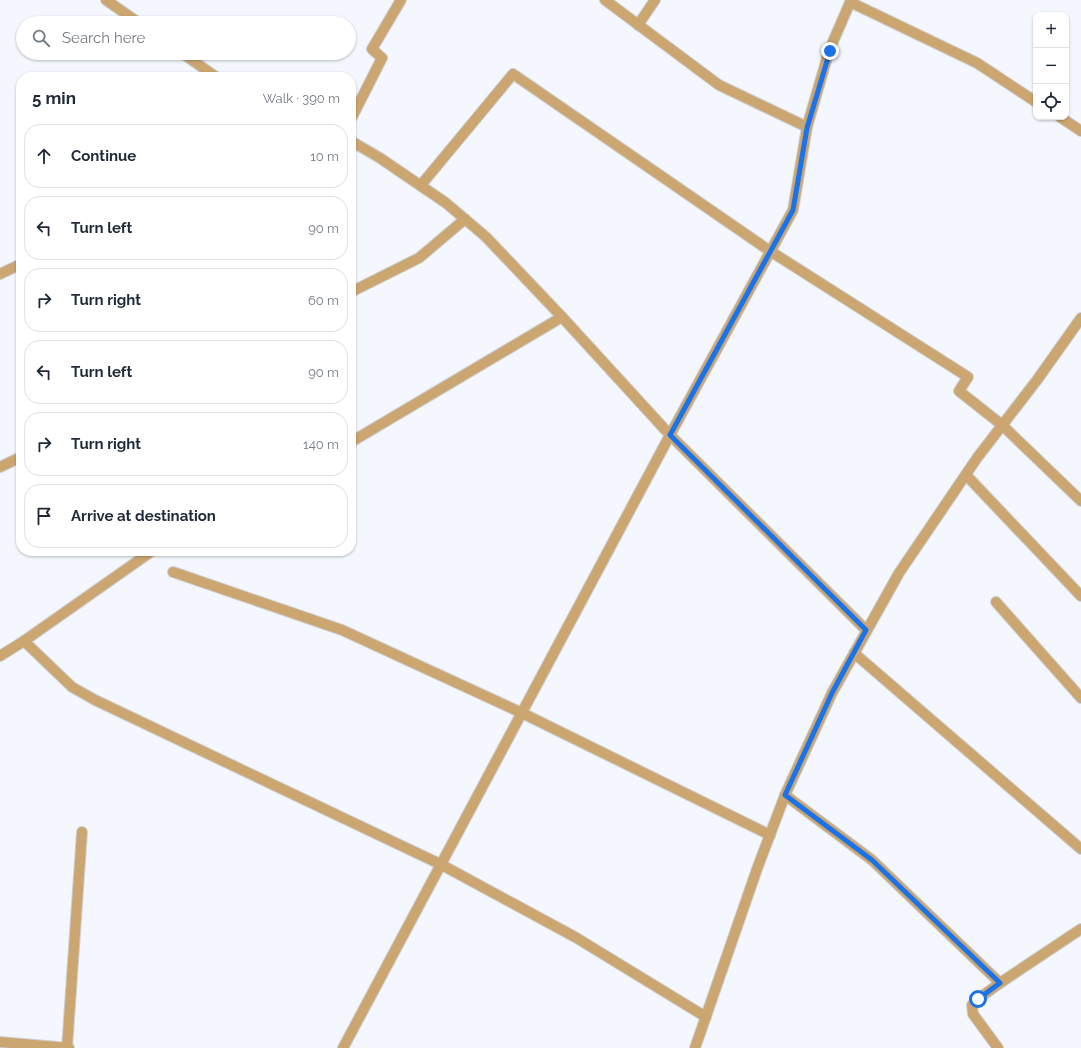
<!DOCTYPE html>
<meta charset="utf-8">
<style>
:root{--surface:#fff;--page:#f2f2f3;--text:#1f2937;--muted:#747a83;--line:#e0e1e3}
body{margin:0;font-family:Raleway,sans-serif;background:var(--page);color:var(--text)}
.controls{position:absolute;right:12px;top:12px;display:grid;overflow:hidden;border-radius:8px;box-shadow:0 1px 3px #0004}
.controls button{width:36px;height:36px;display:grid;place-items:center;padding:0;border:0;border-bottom:1px solid var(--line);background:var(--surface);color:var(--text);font:20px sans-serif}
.stop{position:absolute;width:12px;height:12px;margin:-9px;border:3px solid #1a73e8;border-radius:50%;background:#fff}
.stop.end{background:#1a73e8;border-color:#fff;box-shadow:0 1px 4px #0008}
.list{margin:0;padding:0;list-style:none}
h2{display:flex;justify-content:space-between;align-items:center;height:52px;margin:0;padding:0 16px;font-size:17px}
h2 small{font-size:13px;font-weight:400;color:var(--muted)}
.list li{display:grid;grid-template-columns:26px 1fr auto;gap:12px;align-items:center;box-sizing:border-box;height:64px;margin:0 8px 8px;padding:0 8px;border:1px solid var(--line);border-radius:16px}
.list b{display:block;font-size:15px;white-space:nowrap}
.list em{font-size:13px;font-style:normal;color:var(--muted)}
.icon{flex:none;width:22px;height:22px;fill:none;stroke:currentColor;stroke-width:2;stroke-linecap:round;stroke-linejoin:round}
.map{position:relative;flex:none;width:1081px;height:1048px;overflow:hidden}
.search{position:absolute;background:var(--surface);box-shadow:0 1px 3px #0004;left:16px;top:16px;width:340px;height:44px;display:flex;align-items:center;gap:10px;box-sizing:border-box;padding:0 14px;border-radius:22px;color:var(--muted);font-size:15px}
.panel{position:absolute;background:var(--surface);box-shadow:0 1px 3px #0004;left:16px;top:72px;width:340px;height:484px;border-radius:16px}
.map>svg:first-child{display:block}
</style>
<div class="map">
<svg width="1081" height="1048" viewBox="0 0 1081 1048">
<rect width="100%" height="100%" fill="#f5f7fe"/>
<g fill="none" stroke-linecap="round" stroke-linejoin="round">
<!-- minor casing -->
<g stroke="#cfd1d7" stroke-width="12">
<g id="minor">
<polyline points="106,0 139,23"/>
<polyline points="850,2 977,63 1036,102"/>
<polyline points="638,25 655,0"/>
<polyline points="182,53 216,77"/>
<polyline points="1060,117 1081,131"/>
<polyline points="351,119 382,58 372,49 401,0"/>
<polyline points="807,127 829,51 851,0"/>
<polyline points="351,141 380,158 446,203 486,237 562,317 670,435 866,630"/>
<polyline points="421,185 513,74 770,251 968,377 959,391 1002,425 1081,501"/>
<polyline points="0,274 21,264"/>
<polyline points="351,292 419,258 465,219"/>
<polyline points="351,442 562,317"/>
<polyline points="0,467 21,457"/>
<polyline points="966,475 1081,596"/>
<polyline points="173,572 342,630 522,713 770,835"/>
<polyline points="996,602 1081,698"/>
<polyline points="24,641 72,687 95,700 442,865 575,937 706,1017"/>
<polyline points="854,653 1081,849"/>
<polyline points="0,656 24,641 152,551"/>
<polyline points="785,795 872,860 1000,983"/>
<polyline points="0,1042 69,1048"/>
<polyline points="67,1048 82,832"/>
<polyline points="343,1048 670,435 793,210 807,127 719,85 605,0"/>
<polyline points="695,1048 757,869 785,795 832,693 899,573 977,458 1037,380 1081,318"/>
<polyline points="998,1048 973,1014 972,1005 978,999 1000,983 1081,929"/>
</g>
</g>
<!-- minor -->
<use href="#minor" stroke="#cca671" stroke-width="10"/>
</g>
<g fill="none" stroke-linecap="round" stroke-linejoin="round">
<!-- route -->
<polyline stroke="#1a73e8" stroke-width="5" points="830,51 807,128 793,210 670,435 866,630 832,693 785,795 872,860 1000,983 978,999"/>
</g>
</svg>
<div class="controls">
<button>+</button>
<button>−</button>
<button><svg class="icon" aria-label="locate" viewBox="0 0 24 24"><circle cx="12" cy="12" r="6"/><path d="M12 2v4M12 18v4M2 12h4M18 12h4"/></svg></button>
</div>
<div class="stop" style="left:978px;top:999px"></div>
<div class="stop end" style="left:830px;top:51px"></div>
<div class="search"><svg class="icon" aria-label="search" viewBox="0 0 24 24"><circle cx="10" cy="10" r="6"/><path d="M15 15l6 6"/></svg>Search here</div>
<section class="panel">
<h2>5 min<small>Walk · 390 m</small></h2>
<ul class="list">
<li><svg class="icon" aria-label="ahead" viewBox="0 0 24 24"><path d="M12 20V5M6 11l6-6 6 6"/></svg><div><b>Continue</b></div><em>10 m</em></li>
<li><svg class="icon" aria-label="left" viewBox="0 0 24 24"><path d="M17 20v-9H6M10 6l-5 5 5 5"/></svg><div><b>Turn left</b></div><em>90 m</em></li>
<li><svg class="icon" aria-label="right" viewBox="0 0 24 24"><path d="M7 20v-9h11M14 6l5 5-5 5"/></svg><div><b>Turn right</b></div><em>60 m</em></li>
<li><svg class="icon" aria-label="left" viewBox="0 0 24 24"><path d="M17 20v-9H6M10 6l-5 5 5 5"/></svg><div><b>Turn left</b></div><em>90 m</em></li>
<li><svg class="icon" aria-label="right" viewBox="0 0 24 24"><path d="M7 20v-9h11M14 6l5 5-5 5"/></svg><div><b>Turn right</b></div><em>140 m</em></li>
<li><svg class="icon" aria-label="arrive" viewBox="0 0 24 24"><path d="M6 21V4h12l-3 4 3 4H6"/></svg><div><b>Arrive at destination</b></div></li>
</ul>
</section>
</div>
